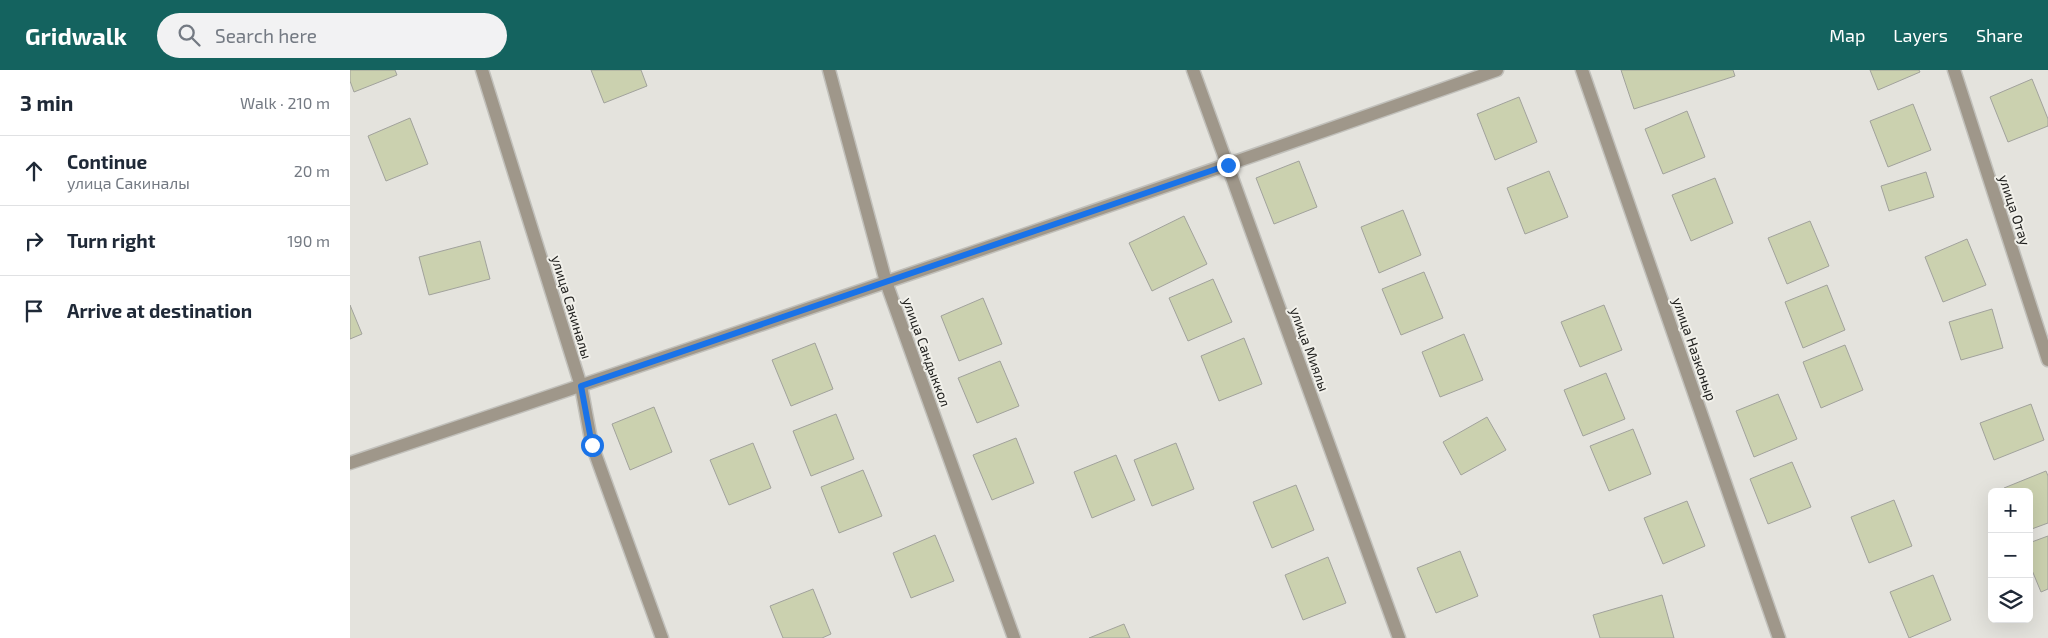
<!DOCTYPE html>
<meta charset="utf-8">
<style>
:root{--surface:#fff;--page:#f2f2f3;--text:#1f2937;--muted:#747a83;--line:#e0e1e3;--accent:#14635f}
body{margin:0;font-family:"Exo 2",sans-serif;background:var(--page);color:var(--text)}
.controls{position:absolute;right:15px;bottom:15px;display:grid;overflow:hidden;border-radius:8px;box-shadow:0 5px 20px #0002}
.controls button{width:45px;height:45px;display:grid;place-items:center;padding:0;border:0;border-bottom:1px solid var(--line);background:var(--surface);color:var(--text);font:25px sans-serif}
.stop{position:absolute;width:15px;height:15px;margin:-11px;border:4px solid #1a73e8;border-radius:50%;background:#fff}
.stop.end{background:#1a73e8;border-color:#fff;box-shadow:0 1px 5px #0008}
.list{margin:0;padding:0;list-style:none}
h2{display:flex;justify-content:space-between;align-items:center;height:65px;margin:0;padding:0 20px;font-size:21px}
h2 small{font-size:16px;font-weight:400;color:var(--muted)}
.list li{display:grid;grid-template-columns:32px 1fr auto;gap:15px;align-items:center;box-sizing:border-box;height:70px;padding:0 20px;border-top:1px solid var(--line)}
.list b{display:block;font-size:19px;white-space:nowrap}
.list p{margin:0;font-size:16px;white-space:nowrap;color:var(--muted)}
.list em{font-size:16px;font-style:normal;color:var(--muted)}
.icon{flex:none;width:28px;height:28px;fill:none;stroke:currentColor;stroke-width:2;stroke-linecap:round;stroke-linejoin:round}
.map{position:relative;flex:none;width:1698px;height:568px;overflow:hidden}
header{display:flex;align-items:center;gap:30px;box-sizing:border-box;height:70px;padding:0 25px;background:var(--accent);color:#fff}
header strong{font-size:24px}
nav{display:flex;gap:28px;margin-inline-start:auto;font-size:18px}
.search{width:350px;height:45px;background:var(--page);display:flex;align-items:center;gap:12px;box-sizing:border-box;padding:0 18px;border-radius:28px;color:var(--muted);font-size:19px}
main{display:flex}
aside{flex:1;background:var(--surface)}
.map>svg:first-child{display:block}
</style>
<header>
<strong>Gridwalk</strong>
<div class="search"><svg class="icon" aria-label="search" viewBox="0 0 24 24"><circle cx="10" cy="10" r="6"/><path d="M15 15l6 6"/></svg>Search here</div>
<nav><a>Map</a><a>Layers</a><a>Share</a></nav>
</header>
<main>
<aside>
<h2>3 min<small>Walk · 210 m</small></h2>
<ul class="list">
<li><svg class="icon" aria-label="ahead" viewBox="0 0 24 24"><path d="M12 20V5M6 11l6-6 6 6"/></svg><div><b>Continue</b><p>улица Сакиналы</p></div><em>20 m</em></li>
<li><svg class="icon" aria-label="right" viewBox="0 0 24 24"><path d="M7 20v-9h11M14 6l5 5-5 5"/></svg><div><b>Turn right</b></div><em>190 m</em></li>
<li><svg class="icon" aria-label="arrive" viewBox="0 0 24 24"><path d="M6 21V4h12l-3 4 3 4H6"/></svg><div><b>Arrive at destination</b></div></li>
</ul>
</aside>
<div class="map">
<svg width="1698" height="568" viewBox="0 0 1698 568">
<rect width="100%" height="100%" fill="#e4e3dd"/>
<!-- building -->
<g fill="#cbd1af" stroke="#a1a29c">
<polygon points="0,0 45,0 47,5 4,22 0,11"/>
<polygon points="241,0 291,0 297,16 254,33"/>
<polygon points="1271,0 1383,0 1385,6 1284,39"/>
<polygon points="1520,0 1569,0 1570,2 1528,20"/>
<polygon points="1682,9 1698,49 1698,56 1658,72 1640,27"/>
<polygon points="1169,27 1187,72 1145,90 1127,44"/>
<polygon points="1563,34 1581,80 1538,97 1520,51"/>
<polygon points="1337,41 1355,87 1313,104 1295,59"/>
<polygon points="60,48 78,94 36,111 18,66"/>
<polygon points="949,91 967,137 924,154 906,108"/>
<polygon points="1199,101 1218,147 1175,164 1157,118"/>
<polygon points="1576,102 1584,127 1539,141 1531,116"/>
<polygon points="1365,108 1383,153 1341,171 1322,125"/>
<polygon points="1053,140 1071,185 1029,203 1011,157"/>
<polygon points="834,146 857,194 802,221 779,173"/>
<polygon points="1460,151 1479,196 1437,214 1418,168"/>
<polygon points="1617,169 1636,215 1593,232 1575,187"/>
<polygon points="130,171 140,209 79,225 69,187"/>
<polygon points="1074,202 1093,248 1051,265 1032,219"/>
<polygon points="863,209 882,252 838,271 819,228"/>
<polygon points="1477,215 1495,260 1453,278 1435,232"/>
<polygon points="633,228 652,274 609,291 591,246"/>
<polygon points="0,235 12,264 0,269"/>
<polygon points="1254,235 1272,280 1230,297 1211,252"/>
<polygon points="1642,239 1653,278 1611,290 1599,252"/>
<polygon points="1114,264 1133,310 1090,327 1072,282"/>
<polygon points="894,268 912,314 869,331 851,286"/>
<polygon points="465,273 483,319 441,336 422,290"/>
<polygon points="1495,275 1513,320 1471,338 1453,292"/>
<polygon points="650,291 669,336 627,353 608,308"/>
<polygon points="1256,303 1275,349 1233,366 1214,320"/>
<polygon points="1428,324 1447,369 1404,387 1386,341"/>
<polygon points="1681,334 1694,370 1644,390 1630,353"/>
<polygon points="304,337 322,382 280,400 262,354"/>
<polygon points="486,344 504,389 461,406 443,361"/>
<polygon points="1137,347 1156,380 1111,405 1093,372"/>
<polygon points="1283,359 1301,404 1259,421 1240,376"/>
<polygon points="666,368 684,413 642,430 623,385"/>
<polygon points="403,373 421,418 379,435 360,390"/>
<polygon points="826,373 844,419 802,436 784,390"/>
<polygon points="766,385 785,430 742,448 724,402"/>
<polygon points="1442,392 1461,437 1418,454 1400,409"/>
<polygon points="513,400 532,446 489,463 471,417"/>
<polygon points="1696,401 1698,406 1698,453 1679,460 1679,422 1655,422 1654,418"/>
<polygon points="946,415 964,460 922,478 903,432"/>
<polygon points="1544,430 1562,476 1519,493 1501,447"/>
<polygon points="1337,431 1355,476 1313,494 1294,448"/>
<polygon points="585,465 604,511 561,528 543,483"/>
<polygon points="1698,466 1698,519 1691,522 1679,493 1679,473"/>
<polygon points="1110,481 1128,526 1086,543 1067,498"/>
<polygon points="978,487 996,533 953,550 935,505"/>
<polygon points="1583,505 1601,550 1559,568 1540,522"/>
<polygon points="463,519 481,564 472,568 433,568 420,536"/>
<polygon points="1312,525 1324,568 1250,568 1243,545"/>
<polygon points="774,554 780,568 739,568"/>
</g>
<g fill="none" stroke-linecap="round" stroke-linejoin="round">
<!-- minor casing -->
<g stroke="#c1c0bb" stroke-width="15">
<g id="minor">
<polyline points="132,0 231,316 242,375 312,568"/>
<polyline points="479,0 536,212 664,568"/>
<polyline points="843,0 1049,568"/>
<polyline points="1232,0 1429,568"/>
<polyline points="1604,0 1698,290"/>
<path d="M0,393C383,265 766,135 1147,0"/>
</g>
</g>
<!-- minor -->
<use href="#minor" stroke="#9f978a" stroke-width="12"/>
</g>
<g fill="none" stroke-linecap="round" stroke-linejoin="round">
<!-- route -->
<polyline stroke="#1a73e8" stroke-width="6" points="242,375 231,316 878,95"/>
</g>
<g text-anchor="middle" dominant-baseline="central" stroke-width="4" stroke-linejoin="round" paint-order="stroke">
<!-- street labels -->
<g font-size="14" fill="#21211f" stroke="#f1f0ea">
<text transform="translate(1665 140) rotate(72)">улица Отау</text>
<text transform="translate(222 237) rotate(73)">улица Сакиналы</text>
<text transform="translate(960 279) rotate(70)">улица Миялы</text>
<text transform="translate(1345 279) rotate(71)">улица Назконыр</text>
<text transform="translate(577 282) rotate(70)">улица Сандыккол</text>
</g>
</g>
</svg>
<div class="controls">
<button>+</button>
<button>−</button>
<button><svg class="icon" aria-label="layers" viewBox="0 0 24 24"><path d="M12 4l9 5-9 5-9-5zM3 14l9 5 9-5"/></svg></button>
</div>
<div class="stop" style="left:242px;top:375px"></div>
<div class="stop end" style="left:878px;top:95px"></div>
</div>
</main>
